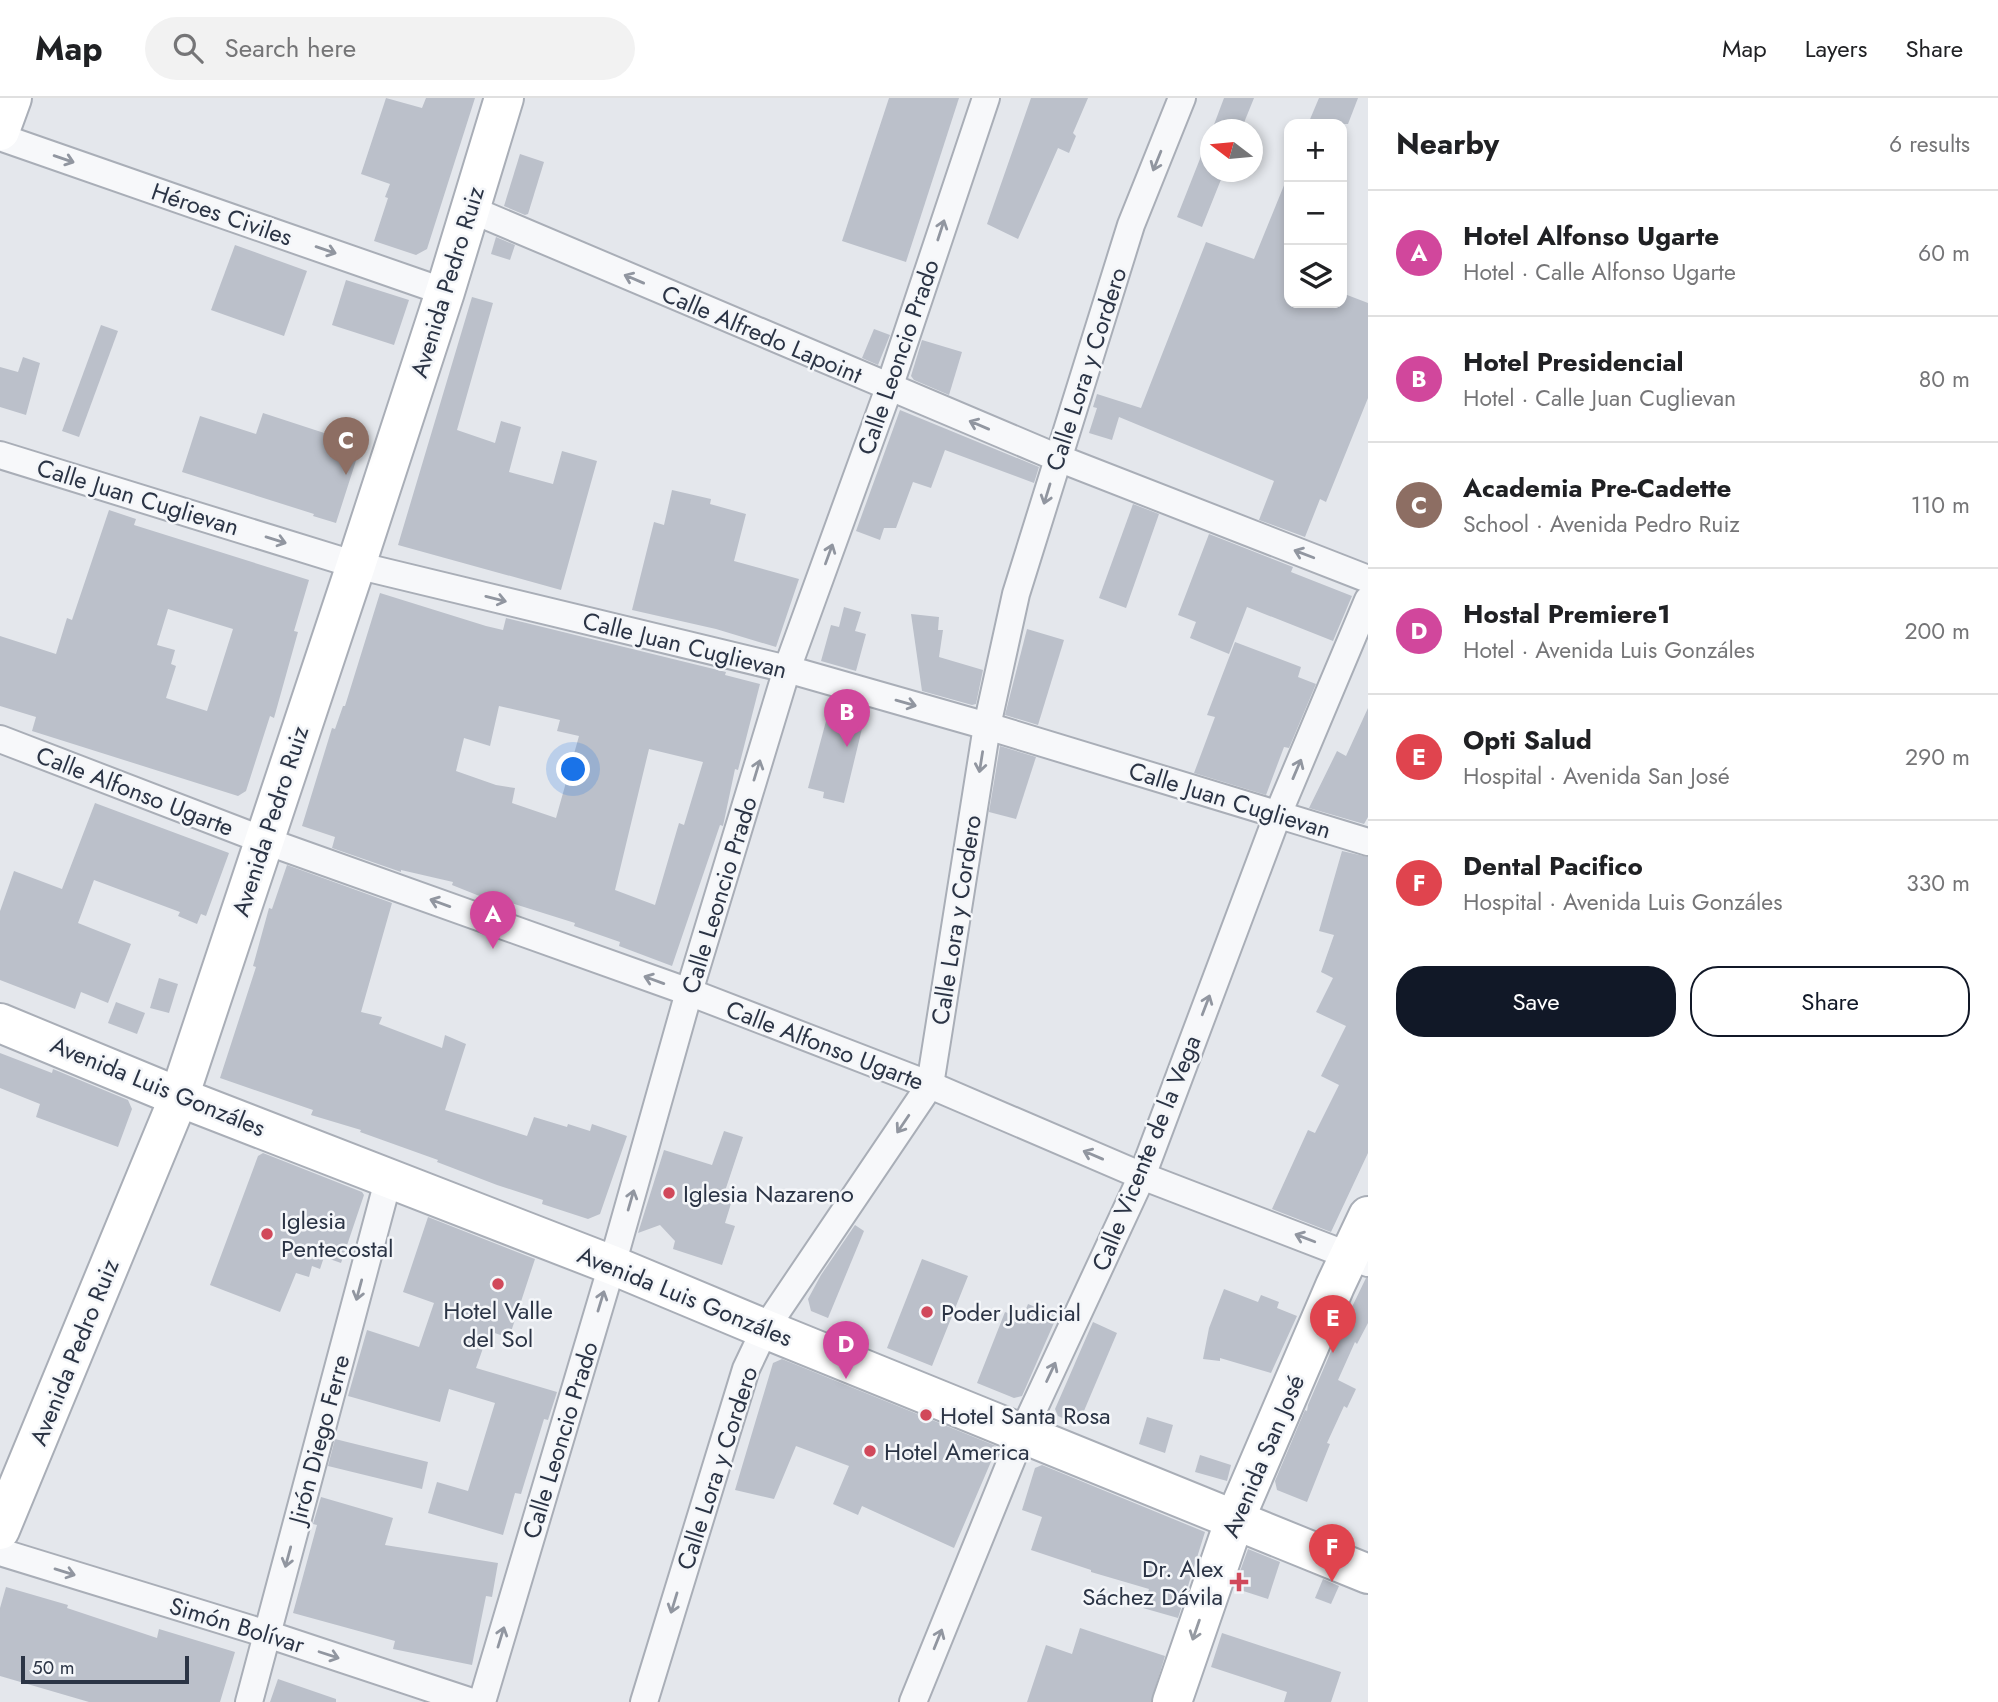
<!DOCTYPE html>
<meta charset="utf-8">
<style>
:root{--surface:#fff;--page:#f2f2f2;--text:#202124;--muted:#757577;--line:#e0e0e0;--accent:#111827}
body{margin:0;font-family:Jost,sans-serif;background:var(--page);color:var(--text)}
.controls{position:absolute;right:21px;top:21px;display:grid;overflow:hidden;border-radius:14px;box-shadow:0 4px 10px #0003}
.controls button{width:63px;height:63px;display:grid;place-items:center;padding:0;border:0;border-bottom:2px solid var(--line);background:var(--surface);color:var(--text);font:35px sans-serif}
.compass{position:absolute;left:1200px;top:21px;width:63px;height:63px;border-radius:50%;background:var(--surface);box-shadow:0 4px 10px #0003;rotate:286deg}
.scale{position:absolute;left:21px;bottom:18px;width:168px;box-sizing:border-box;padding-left:7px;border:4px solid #2b3445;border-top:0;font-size:19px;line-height:24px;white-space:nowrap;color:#2b3445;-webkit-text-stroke:5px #f4f6f9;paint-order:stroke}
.you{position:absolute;left:574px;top:672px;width:24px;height:24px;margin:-18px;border:5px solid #fff;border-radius:50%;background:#1a73e8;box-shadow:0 0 0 10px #1a73e833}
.badge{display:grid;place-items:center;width:46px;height:46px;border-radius:50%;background:var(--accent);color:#fff;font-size:23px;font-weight:700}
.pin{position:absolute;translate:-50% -58px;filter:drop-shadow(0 2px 4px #0008)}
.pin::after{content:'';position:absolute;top:37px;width:24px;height:21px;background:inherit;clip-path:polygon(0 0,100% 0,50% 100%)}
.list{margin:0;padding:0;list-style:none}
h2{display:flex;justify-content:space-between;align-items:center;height:91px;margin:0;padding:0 28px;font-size:30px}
h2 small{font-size:23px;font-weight:400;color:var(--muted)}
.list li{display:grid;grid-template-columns:46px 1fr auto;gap:21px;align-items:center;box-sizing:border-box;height:126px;padding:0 28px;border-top:2px solid var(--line)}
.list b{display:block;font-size:26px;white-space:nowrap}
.list p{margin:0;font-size:23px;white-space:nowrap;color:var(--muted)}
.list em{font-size:23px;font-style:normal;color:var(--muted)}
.actions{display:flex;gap:14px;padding:21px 28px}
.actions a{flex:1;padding:16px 0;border:2px solid var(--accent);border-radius:28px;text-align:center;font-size:24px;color:var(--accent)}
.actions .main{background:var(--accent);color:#fff}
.icon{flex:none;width:38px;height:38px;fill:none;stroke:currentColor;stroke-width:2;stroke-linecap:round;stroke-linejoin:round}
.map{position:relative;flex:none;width:1368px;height:1604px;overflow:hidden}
header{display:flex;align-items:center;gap:42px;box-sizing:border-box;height:98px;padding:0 35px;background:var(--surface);border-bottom:2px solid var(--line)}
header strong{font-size:33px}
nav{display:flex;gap:38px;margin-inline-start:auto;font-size:24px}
.search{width:490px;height:63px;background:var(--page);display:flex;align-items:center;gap:18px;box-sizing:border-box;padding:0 24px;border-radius:38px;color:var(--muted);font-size:26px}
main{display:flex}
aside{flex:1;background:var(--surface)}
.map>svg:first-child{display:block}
</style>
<header>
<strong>Map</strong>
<div class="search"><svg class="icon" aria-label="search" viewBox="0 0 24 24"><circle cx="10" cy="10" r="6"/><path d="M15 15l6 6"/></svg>Search here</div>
<nav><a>Map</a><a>Layers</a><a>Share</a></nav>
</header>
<main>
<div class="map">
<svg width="1368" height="1604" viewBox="0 0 1368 1604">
<rect width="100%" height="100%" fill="#e4e7ec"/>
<!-- building -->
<g fill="#bbc0ca" fill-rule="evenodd">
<polygon points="386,0 422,10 426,0 475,0 427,151 416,157 374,143 388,100 385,99 390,86 361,76"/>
<polygon points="889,0 959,0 906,164 842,143"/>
<polygon points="1031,0 1088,0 1073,35 1076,38 1069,55 1058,50 1018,141 987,126"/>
<polygon points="1224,0 1254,0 1241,32 1212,32"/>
<polygon points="1319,0 1358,0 1348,26 1308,26"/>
<polygon points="1209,38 1210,74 1224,74 1202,129 1177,119"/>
<polygon points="520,56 544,64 528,116 525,117 504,108"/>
<polygon points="1289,75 1289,205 1342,205 1342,195 1368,205 1368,300 1326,404 1320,401 1305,439 1259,422 1274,383 1119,319 1112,342 1089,335 1097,310 1093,309 1097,296 1141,310 1206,144 1254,161"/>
<polygon points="496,139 515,147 510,162 491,156"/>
<polygon points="235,147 307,173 284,238 211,212"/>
<polygon points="346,182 409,202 394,247 332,227"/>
<polygon points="472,199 493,205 457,332 495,345 501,323 521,329 509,374 553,386 562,353 597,363 561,492 398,447"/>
<polygon points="101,227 118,233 79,339 62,333"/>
<polygon points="874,231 890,237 878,267 862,260"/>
<polygon points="922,242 962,254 949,297 914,282 911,278"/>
<polygon points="23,259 40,265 26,317 0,309 0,269 18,274"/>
<polygon points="900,312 1039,369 1034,385 945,352 931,390 913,384 896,430 884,430 880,442 856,433"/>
<polygon points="263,315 361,347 336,425 313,418 314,416 182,374 200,318 256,336"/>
<polygon points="672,392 711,401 710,406 746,416 734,463 799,481 776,549 716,531 632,512 654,424 664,427"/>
<polygon points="1133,406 1159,416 1126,510 1099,500"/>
<path d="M109,412L136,421L134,427L309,482L294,533L298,534L274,620L270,618L246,693L238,698L32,633L36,619L0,608V538L56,556L67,520L72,522ZM168,511L233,531L207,613L166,600L176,568L171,566L175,552L157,547Z"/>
<polygon points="1209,436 1293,469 1291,474 1352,498 1333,543 1247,509 1229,556 1190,540 1196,524 1178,517"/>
<path d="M380,495L486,528L503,532L506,520L726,574L725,577L760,586L738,672L735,671L723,728L720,727L672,868L619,848L620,844L574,828L575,825L508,804L507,807L492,803L452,787L453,784L401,772V774L332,750L335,739L302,728L332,630L335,631L343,608H345ZM499,608L560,622L557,633L579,638L556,720L512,705L515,690L496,687L456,673L464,640L490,648ZM649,651L703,664L684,727L679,725L655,807L615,792Z"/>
<polygon points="844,509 861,514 855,533 866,536 856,573 821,563 831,527 839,529"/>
<polygon points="911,516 939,519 938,532 943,532 939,559 983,572 976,606 972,607 922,593"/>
<polygon points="1027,531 1064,542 1038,627 1005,617"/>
<polygon points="1235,544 1301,569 1298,579 1316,586 1289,650 1284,649 1266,697 1194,675 1215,619 1207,617"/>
<polygon points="832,601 867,610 844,705 823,700 824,694 808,690"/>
<polygon points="1368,610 1368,719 1364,726 1309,710 1337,653 1346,658"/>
<polygon points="1000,648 1036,659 1016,721 989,714"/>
<polygon points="95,705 229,755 206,818 201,816 197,826 178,818 180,814 94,782 78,825 131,846 108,905 81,894 75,911 0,882 0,813 14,773 62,791"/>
<polygon points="1342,753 1368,759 1368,1055 1331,1134 1272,1111 1308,1032 1315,1035 1339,987 1321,978 1346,928 1316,914 1333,880 1321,874 1334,837 1319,833"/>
<polygon points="287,767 392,805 361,914 382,919 379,926 442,950 445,937 466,946 445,1012 527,1038 534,1019 567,1029 568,1026 590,1033 592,1026 627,1038 600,1116 588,1121 542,1106 543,1102 497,1087 437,1064 438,1062 360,1034 361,1032 311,1017 313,1012 220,980 256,869 253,868 269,810 272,811"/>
<polygon points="159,880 178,886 169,915 150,910"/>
<polygon points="116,904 145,915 137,936 108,925"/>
<polygon points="0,955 52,975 53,971 128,1002 132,1011 118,1049 36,1019 40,1006 0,990"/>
<polygon points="724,1033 743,1039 724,1096 733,1099 725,1125 735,1128 722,1167 673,1151 675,1143 660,1127 638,1135 664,1052 712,1067"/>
<polygon points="263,1055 362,1094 364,1097 341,1165 324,1159 320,1171 312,1168 309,1179 296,1175 280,1214 210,1187 258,1058"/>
<polygon points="428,1119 535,1161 509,1240 489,1233 476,1270 557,1294 548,1322 544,1321 521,1396 515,1395 503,1437 428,1415 437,1384 468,1393 495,1305 449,1291 440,1324 348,1298 367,1232 419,1249 434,1205 403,1194"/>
<polygon points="855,1127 864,1133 828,1220 811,1213 808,1201 821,1177"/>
<polygon points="922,1161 968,1178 932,1268 887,1250"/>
<polygon points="1366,1180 1368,1180 1368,1225 1357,1246 1355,1244 1338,1282 1356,1291 1347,1310 1344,1308 1327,1345 1330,1346 1307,1404 1277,1392 1275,1383 1305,1312 1307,1313 1308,1307 1335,1244"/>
<polygon points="1224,1191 1258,1204 1261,1197 1279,1204 1277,1210 1297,1218 1271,1275 1220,1260 1220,1263 1203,1261 1209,1230"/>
<polygon points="1028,1206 1057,1218 1022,1298 1014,1300 977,1285 1005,1214 1022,1221"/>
<polygon points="1093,1224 1117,1235 1078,1327 1058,1318 1055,1311"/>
<polygon points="782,1261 996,1348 996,1352 954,1450 862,1408 858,1417 833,1406 849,1368 796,1348 774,1401 735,1392 773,1265"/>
<polygon points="1147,1319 1173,1327 1165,1355 1139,1346"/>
<polygon points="335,1341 428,1364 422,1391 328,1368"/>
<polygon points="1200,1357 1231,1367 1227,1383 1195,1374"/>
<polygon points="1042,1367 1205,1434 1178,1520 1143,1510 1149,1491 1091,1474 1091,1472 1031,1452 1042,1419 1022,1412 1035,1370"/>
<polygon points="321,1399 393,1420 385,1447 498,1465 492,1499 486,1498 472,1567 393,1551 395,1543 293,1515 317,1427 313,1426"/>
<polygon points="1248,1451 1280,1464 1268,1501 1234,1490"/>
<polygon points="1323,1481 1339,1488 1331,1506 1315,1500"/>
<polygon points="6,1489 68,1507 67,1510 157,1540 159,1531 235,1554 220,1604 89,1604 0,1578 0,1510"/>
<polygon points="1080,1530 1165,1558 1151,1604 1027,1604 1046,1547 1072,1556"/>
<polygon points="1222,1535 1341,1574 1331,1604 1284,1604 1287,1594 1211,1569"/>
<polygon points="278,1581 336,1601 336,1604 270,1604"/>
</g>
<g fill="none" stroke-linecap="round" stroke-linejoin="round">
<!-- street casing -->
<g stroke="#a9aeb7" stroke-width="30">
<g id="street">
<polyline points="0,39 445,194"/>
<polyline points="470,111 1058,360 1368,481"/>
<polyline points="0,357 356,467 787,571 987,628 1368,744"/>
<polyline points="0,641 263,742 689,894 930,987 1142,1078 1368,1165"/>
<polyline points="0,1454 267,1536 472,1604"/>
<polyline points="249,1604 389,1079"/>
<polyline points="482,1604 612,1167 689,894 787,571 889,290 986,0"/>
<polyline points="644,1604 746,1271 765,1231 930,987 987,628 1016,496 1131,127 1182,0"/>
<polyline points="913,1604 1022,1336 1142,1078 1278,716 1368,502"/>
</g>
</g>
<!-- secondary casing -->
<g stroke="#a9aeb7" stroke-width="42">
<g id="secondary">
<polyline points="0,33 12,0"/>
<polyline points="0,925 179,999 612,1167 765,1231 1368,1476"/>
<polyline points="0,1432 179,999 356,467 445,194 504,0"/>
<polyline points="1172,1604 1235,1421 1335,1188 1368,1118"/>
</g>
</g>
<!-- street -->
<use href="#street" stroke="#f7f8fa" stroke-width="26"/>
<!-- secondary -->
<use href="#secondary" stroke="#fff" stroke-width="38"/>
</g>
<!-- one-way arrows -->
<defs><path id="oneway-shaft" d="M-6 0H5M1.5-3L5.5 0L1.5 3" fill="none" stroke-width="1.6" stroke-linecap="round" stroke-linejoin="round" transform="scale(1.75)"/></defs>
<g stroke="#9196a0">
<use href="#oneway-shaft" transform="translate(64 61) rotate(19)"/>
<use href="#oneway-shaft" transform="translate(1157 63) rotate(112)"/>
<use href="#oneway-shaft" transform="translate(941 132) rotate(-72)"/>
<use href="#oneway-shaft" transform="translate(326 152) rotate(19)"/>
<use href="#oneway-shaft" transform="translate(634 181) rotate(-157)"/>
<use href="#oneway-shaft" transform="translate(979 327) rotate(-157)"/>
<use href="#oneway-shaft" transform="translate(1047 396) rotate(107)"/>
<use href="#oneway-shaft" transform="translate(276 442) rotate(17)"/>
<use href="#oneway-shaft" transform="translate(829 456) rotate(-70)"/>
<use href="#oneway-shaft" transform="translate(1304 456) rotate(-159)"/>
<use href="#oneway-shaft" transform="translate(496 501) rotate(14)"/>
<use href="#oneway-shaft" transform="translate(906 605) rotate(16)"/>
<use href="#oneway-shaft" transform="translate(981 664) rotate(99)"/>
<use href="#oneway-shaft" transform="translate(1297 671) rotate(-67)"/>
<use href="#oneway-shaft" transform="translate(757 672) rotate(-73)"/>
<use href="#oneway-shaft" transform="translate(440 805) rotate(-160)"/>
<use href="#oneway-shaft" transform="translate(654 882) rotate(-160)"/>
<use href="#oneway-shaft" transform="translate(1206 907) rotate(-69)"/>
<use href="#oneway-shaft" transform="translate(903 1026) rotate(124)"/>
<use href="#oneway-shaft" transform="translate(1093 1057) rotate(-157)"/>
<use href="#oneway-shaft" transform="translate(631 1102) rotate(-74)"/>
<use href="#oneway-shaft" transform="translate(1305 1140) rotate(-159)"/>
<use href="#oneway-shaft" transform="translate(359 1192) rotate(105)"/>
<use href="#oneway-shaft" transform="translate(601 1203) rotate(-73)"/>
<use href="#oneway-shaft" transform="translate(1051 1274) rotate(-65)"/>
<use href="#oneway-shaft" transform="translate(288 1459) rotate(105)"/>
<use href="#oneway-shaft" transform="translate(65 1474) rotate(17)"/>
<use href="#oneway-shaft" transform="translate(674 1505) rotate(107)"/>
<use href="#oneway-shaft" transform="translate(501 1539) rotate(-73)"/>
<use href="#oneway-shaft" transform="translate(938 1541) rotate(-68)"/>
<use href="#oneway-shaft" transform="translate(329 1557) rotate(18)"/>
</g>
<use stroke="#959aa2" href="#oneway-shaft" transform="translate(1196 1532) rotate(109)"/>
<!-- markers -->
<g fill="#d1495b" stroke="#f4f6f9" stroke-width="2.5">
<circle cx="669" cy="1095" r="7"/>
<circle cx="267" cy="1136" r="7"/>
<circle cx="498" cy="1186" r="7"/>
<circle cx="927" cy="1214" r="7"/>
<circle cx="926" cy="1317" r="7"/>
<circle cx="870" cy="1353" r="7"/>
<path d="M1235.5 1473.5h7v7h7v7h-7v7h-7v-7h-7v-7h7z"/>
</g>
<g text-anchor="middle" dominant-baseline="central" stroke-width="5" stroke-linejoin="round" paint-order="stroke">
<!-- street labels -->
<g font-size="24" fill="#2b3445" stroke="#f4f6f9">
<text transform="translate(222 116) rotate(19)">Héroes Civiles</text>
<text transform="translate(447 184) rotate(-73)">Avenida Pedro Ruiz</text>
<text transform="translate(762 236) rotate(23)">Calle Alfredo Lapoint</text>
<text transform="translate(898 259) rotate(-71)">Calle Leoncio Prado</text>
<text transform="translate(1086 271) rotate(-72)">Calle Lora y Cordero</text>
<text transform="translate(138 399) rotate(17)">Calle Juan Cuglievan</text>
<text transform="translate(685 547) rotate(14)">Calle Juan Cuglievan</text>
<text transform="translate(135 693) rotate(21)">Calle Alfonso Ugarte</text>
<text transform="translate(1230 702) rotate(17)">Calle Juan Cuglievan</text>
<text transform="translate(270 723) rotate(-72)">Avenida Pedro Ruiz</text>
<text transform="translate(719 797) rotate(-73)">Calle Leoncio Prado</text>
<text transform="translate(956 822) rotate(-81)">Calle Lora y Cordero</text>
<text transform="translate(825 947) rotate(21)">Calle Alfonso Ugarte</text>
<text transform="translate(158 988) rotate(22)">Avenida Luis Gonzáles</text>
<text transform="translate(1146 1055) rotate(-68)">Calle Vicente de la Vega</text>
<text transform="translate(685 1198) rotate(22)">Avenida Luis Gonzáles</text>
<text transform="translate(74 1254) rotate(-68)">Avenida Pedro Ruiz</text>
<text transform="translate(319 1341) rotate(-75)">Jirón Diego Ferre</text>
<text transform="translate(560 1342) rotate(-73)">Calle Leoncio Prado</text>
<text transform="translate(1263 1358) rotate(-67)">Avenida San José</text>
<text transform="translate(717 1370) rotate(-72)">Calle Lora y Cordero</text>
<text transform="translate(237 1527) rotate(17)">Simón Bolívar</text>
</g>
<!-- poi labels -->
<g font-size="24" fill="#2b3445" stroke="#f4f6f9" text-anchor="start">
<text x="683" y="1095">Iglesia Nazareno</text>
<text x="281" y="1122">Iglesia<tspan x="281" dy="28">Pentecostal</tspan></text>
<text x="498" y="1212" text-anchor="middle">Hotel Valle<tspan x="498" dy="28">del Sol</tspan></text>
<text x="941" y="1214">Poder Judicial</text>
<text x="940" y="1317">Hotel Santa Rosa</text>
<text x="884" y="1353">Hotel America</text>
<text x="1223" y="1470" text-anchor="end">Dr. Alex<tspan x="1223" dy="28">Sáchez Dávila</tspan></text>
</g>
</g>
</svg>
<div class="controls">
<button>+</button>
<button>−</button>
<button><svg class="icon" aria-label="layers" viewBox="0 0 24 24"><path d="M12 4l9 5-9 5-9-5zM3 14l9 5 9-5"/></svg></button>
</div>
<svg class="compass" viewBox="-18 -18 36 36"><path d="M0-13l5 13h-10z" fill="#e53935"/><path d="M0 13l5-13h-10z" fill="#757577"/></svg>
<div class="scale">50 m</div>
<div class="you"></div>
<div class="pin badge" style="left:493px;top:851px;background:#d1479c">A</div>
<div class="pin badge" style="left:847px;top:649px;background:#d1479c">B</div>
<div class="pin badge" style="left:346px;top:377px;background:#8d6e63">C</div>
<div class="pin badge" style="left:846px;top:1281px;background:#d1479c">D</div>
<div class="pin badge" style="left:1333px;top:1255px;background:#e0444e">E</div>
<div class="pin badge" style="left:1332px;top:1484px;background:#e0444e">F</div>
</div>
<aside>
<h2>Nearby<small>6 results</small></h2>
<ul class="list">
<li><span class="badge" style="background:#d1479c">A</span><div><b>Hotel Alfonso Ugarte</b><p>Hotel · Calle Alfonso Ugarte</p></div><em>60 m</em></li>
<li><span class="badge" style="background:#d1479c">B</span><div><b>Hotel Presidencial</b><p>Hotel · Calle Juan Cuglievan</p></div><em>80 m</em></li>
<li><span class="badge" style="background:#8d6e63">C</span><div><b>Academia Pre-Cadette</b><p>School · Avenida Pedro Ruiz</p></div><em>110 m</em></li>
<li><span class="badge" style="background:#d1479c">D</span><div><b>Hostal Premiere1</b><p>Hotel · Avenida Luis Gonzáles</p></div><em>200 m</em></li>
<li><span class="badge" style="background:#e0444e">E</span><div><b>Opti Salud</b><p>Hospital · Avenida San José</p></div><em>290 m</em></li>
<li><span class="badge" style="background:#e0444e">F</span><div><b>Dental Pacifico</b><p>Hospital · Avenida Luis Gonzáles</p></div><em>330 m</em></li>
</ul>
<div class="actions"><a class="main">Save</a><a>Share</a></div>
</aside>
</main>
